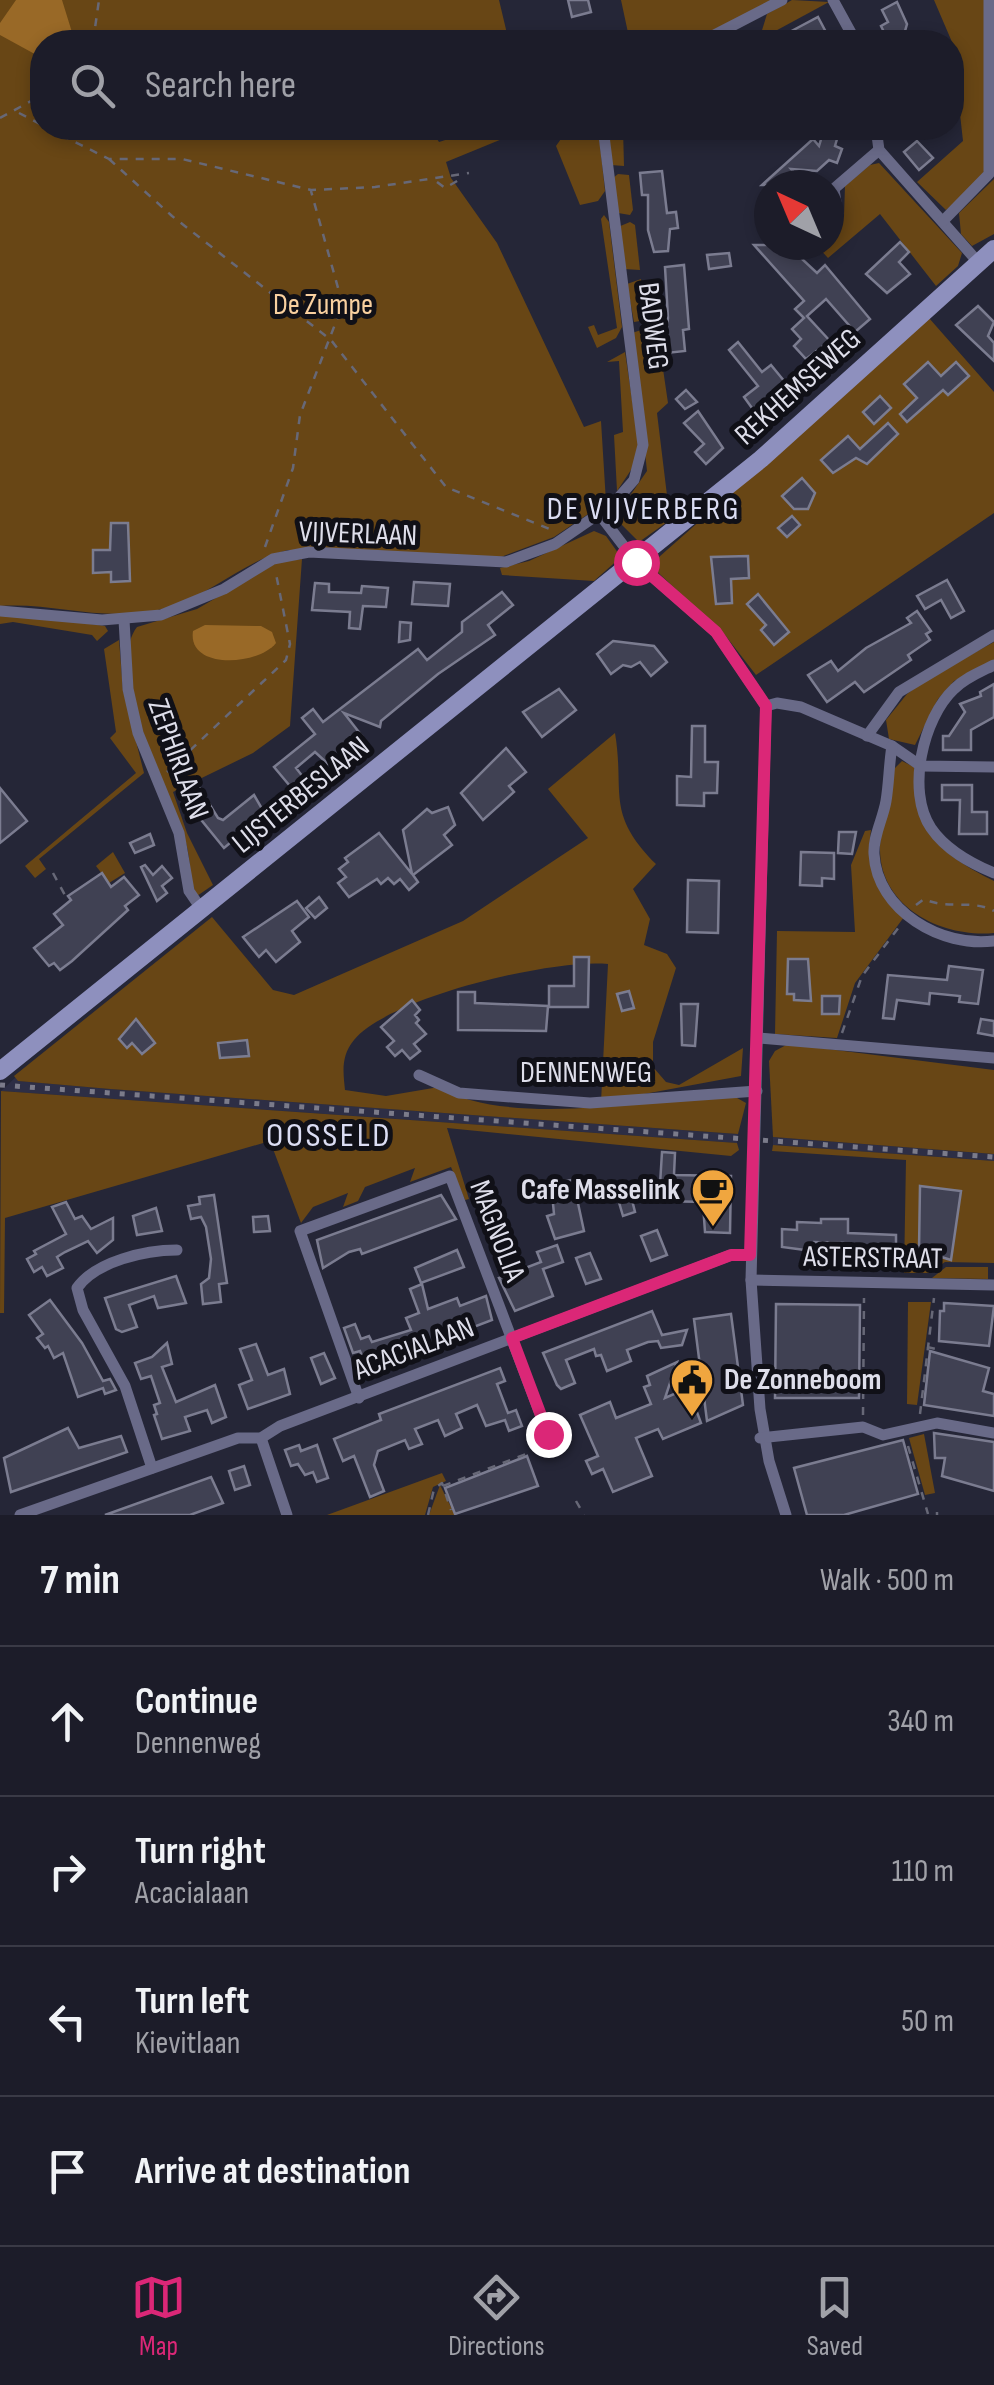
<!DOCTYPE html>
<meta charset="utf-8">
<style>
:root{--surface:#1c1c29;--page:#292935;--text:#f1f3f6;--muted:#a0a1a8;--line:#3a3a46;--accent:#db2777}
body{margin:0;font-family:"Sofia Sans Condensed",sans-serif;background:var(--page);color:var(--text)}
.compass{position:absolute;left:754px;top:170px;width:90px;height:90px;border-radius:50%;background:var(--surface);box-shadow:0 5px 15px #0003;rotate:316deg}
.stop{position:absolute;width:30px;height:30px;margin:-22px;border:8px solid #db2777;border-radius:50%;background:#fff}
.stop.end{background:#db2777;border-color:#fff;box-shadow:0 2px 10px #0008}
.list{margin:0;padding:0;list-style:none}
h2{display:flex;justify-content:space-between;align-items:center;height:130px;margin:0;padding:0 40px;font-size:42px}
h2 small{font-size:32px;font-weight:400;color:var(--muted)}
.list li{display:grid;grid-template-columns:65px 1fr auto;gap:30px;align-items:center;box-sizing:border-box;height:150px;padding:0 40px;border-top:2px solid var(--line)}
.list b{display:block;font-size:38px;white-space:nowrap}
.list p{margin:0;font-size:32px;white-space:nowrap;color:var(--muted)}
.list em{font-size:32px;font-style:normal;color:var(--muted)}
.icon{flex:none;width:55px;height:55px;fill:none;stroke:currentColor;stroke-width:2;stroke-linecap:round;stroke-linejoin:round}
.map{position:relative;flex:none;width:994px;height:1515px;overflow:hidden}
.search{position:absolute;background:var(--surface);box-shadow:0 5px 15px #0003;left:30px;right:30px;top:30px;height:110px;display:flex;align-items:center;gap:25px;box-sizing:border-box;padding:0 35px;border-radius:40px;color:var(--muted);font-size:38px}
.sheet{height:730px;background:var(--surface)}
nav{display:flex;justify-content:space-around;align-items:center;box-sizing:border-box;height:140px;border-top:2px solid var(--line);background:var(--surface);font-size:28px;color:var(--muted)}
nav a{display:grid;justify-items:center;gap:5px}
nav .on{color:var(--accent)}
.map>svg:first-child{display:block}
</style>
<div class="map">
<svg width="994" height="1515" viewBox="0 0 994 1515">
<rect width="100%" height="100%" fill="#252637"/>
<!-- built -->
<g fill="#2d2e45">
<polygon points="16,1077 19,1081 110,1089 738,1134 737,1143 1,1091"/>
<polygon points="773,1137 994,1154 994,1161 773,1145"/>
</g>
<!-- green -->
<g fill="#684615">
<path d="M0,0H499L509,42H42V128H430L439,142L483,128H529L446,162L451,178L497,243L584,427L601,421L606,502L554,537L501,557L288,550C245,560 212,594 170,607C108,625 57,602 0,606Z"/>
<polygon points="621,0 775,0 693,42 630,42"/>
<polygon points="792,0 829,2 759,40 767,14"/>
<polygon points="934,0 985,0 985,169 978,184 946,210 917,182 963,141 952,42"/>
<polygon points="586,128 594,128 599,135 605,191 598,201 580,205 556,146 563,136"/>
<polygon points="608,128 623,128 624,166 611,165"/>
<polygon points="879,163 962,253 958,266 936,286 880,214 828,258 818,247 829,245 829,229 844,216 845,186 870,165"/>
<polygon points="994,165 994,234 972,246 961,234 959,213 994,179"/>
<polygon points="618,174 629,175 633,210 630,215 618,213 613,178"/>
<polygon points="604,215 609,222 622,327 616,338 597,348 588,327 594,325 598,335 617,328 601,219"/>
<polygon points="630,222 635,225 640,270 624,269 618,227"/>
<polygon points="641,279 646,320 634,322 627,284"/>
<polygon points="929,318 994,392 994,513 756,675 725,635 650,565"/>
<polygon points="647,328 652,369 663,369 668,403 657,413 670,520 639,542 621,524 618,513 647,471 632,333"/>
<polygon points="625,352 639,446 637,461 617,491 614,435 623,432 619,361 607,362"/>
<polygon points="594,531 606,536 621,557 594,581 502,575 500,568 529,561"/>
<path d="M302,559L290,726L253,753L173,792L187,833L213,885L197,896C189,881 191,860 186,843C172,795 103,671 137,627L197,609L278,562Z"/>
<polygon points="26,615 105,626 108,631 97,641 92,635 13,622 0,624 0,616"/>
<polygon points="119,640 123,690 144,773 39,859 46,869 35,878 25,866 136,773 110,738 116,732 104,649"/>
<polygon points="994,642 994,660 954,681 938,699 915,745 889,739 886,720 907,694 930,677"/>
<path d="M615,733C625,793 605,813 656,864L633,889L650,919L644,945L667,954L676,968L653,1042V1067L666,1082L679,1085L743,1048L741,1076L601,1102L608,964C555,958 389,997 354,1040C341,1056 343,1071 345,1090L386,1096L439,1087C506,1128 654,1100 730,1094L746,1103L738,1134L110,1089L18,1081L14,1076L212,917L273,990L294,995L463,921L588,838L548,789Z"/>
<path d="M902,761L914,767C917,833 937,852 994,881V933C942,938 878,907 880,846C881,821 891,795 893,770Z"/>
<path d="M871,830C865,866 884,890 904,917L855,983L837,1038L775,1034L777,931L855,932L851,865L865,831Z"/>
<polygon points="113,852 125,873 109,883 96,866"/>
<polygon points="788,1044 994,1070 994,1154 773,1137 769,1061 775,1051"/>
<polygon points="1,1091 737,1143 739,1150 731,1156 447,1128 469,1199 465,1200 451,1167 410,1182 415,1168 365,1187 358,1201 343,1207 348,1193 313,1207 301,1223 270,1141 5,1218 4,1313 0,1313"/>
<polygon points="773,1145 994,1161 994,1263 945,1262 929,1273 904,1273 906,1160 772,1151"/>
<polygon points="946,1267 988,1267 988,1279 932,1278"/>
<polygon points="908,1302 931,1302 917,1405 907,1404"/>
<polygon points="924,1434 935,1493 925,1495 909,1438"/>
<polygon points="442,1473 446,1481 433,1487 425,1515 327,1515"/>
<polygon points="440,1485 455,1515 429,1515"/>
</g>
<!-- water -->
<g fill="#996927">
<polygon points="16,0 62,0 75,42 42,42 42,58 0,35 0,23"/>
<path d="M205,625L261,626L272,632L276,643C258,666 187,670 193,631Z"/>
</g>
<!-- building -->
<g fill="#404153" stroke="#7b7c90" stroke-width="2.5">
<polygon points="568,0 588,0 591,12 572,17"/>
<polygon points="897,2 907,24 903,38 889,42 881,26 888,22 882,10"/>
<polygon points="818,17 828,36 816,42 790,42 786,34"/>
<polygon points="823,133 837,139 835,146 842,149 837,163 829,160 817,171 791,169 805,185 762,185 813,139 819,146"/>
<polygon points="917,141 933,158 919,170 904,152"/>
<polygon points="662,171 667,213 676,212 678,228 670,229 668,251 654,252 648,230 648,195 642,195 640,173"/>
<polygon points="900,242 909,252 899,262 910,274 887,293 866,274"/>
<polygon points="754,245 787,245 817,273 825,265 870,319 855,332 826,299 807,316 830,341 806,359 794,346 801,339 792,329 804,318 795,309 804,301"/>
<polygon points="729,253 731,266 709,269 707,255"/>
<polygon points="684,265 689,329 683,330 685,351 667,353 661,327 667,326 668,318 665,267"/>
<polygon points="978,306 994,322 988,336 994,343 994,361 956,325"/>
<polygon points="738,342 762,372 771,365 785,382 770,395 784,413 765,426 744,397 758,386 729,350"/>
<polygon points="928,362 941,376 956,362 969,376 948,395 943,390 907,422 900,414 917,398 904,384"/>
<polygon points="686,390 697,402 685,409 676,399"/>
<polygon points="880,396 891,408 874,424 863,412"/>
<polygon points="698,411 723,448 706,464 695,452 704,444 684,423"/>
<polygon points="888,423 898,434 867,464 856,458 833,473 821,460 848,436 860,449"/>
<polygon points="802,478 815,493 808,509 794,509 782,496"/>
<polygon points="792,516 800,525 787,537 778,528"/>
<polygon points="111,523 128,523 130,581 111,582 111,572 93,573 93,550 110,550"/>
<polygon points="748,556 749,578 731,579 732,603 716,604 711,557"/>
<polygon points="947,580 964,611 951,618 941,600 925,609 917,596"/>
<polygon points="414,582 450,584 448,606 412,604"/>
<polygon points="315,583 329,584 329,592 361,593 362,586 388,588 386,607 363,606 360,629 349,628 350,612 312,610"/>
<polygon points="502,592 513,605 488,625 495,635 438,674 381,721 380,727 344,713 362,736 328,764 315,752 296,768 307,782 295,792 274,767 315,734 302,718 313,709 323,722 418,649 427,660 462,632 462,622"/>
<polygon points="758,594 789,632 774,645 761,630 766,625 747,604"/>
<polygon points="917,611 931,631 926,634 930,640 908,655 911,660 864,692 855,682 827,702 808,675 831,661 838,671 866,648 911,623 907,618"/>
<polygon points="400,622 411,623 410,640 399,642"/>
<polygon points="613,641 654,646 667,662 651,676 640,662 631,667 623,665 611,674 597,654"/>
<polygon points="994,684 994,717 971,730 971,750 943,750 943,736 949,736 965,712 960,704 981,696 980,692"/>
<polygon points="559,689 576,710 542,737 523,712"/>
<polygon points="692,726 705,726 705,762 718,762 717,793 704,793 704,806 677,805 677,776 691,777"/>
<polygon points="506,748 526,772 509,786 514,792 483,820 461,793"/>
<polygon points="197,784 218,818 223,820 254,795 265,814 224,848 194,811 184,790"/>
<polygon points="942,785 972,785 972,812 987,812 987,834 959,834 960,800 942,800"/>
<polygon points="0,788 27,821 0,843"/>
<polygon points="448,807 455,825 444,835 452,845 413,875 418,882 409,890 400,879 394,884 388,878 381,884 377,879 349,897 338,883 346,877 339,869 348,862 345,858 379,833 412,874 403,830 427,809 432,813"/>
<polygon points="839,832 856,832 852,854 838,853"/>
<polygon points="150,834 154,845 135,853 130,843"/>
<polygon points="801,852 834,853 834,879 822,878 822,886 800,885"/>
<polygon points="145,865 153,875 162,866 172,878 162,886 167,893 157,901 141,867"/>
<polygon points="102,873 111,887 124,877 139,895 125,906 128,910 72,961 60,970 54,963 49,966 34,948 63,925 54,914 71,900 68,896"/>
<polygon points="688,880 719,881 718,933 687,932"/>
<polygon points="319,897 327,908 315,918 306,908"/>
<polygon points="297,901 309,917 292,931 300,942 276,962 266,950 259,957 243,937"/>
<polygon points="574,957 589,957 588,1007 549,1007 549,986 574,986"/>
<polygon points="788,959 808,959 811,1001 794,1000 794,994 787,994"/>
<polygon points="949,966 983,970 978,1004 959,1002 960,996 930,993 929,1004 897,1000 894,1019 883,1018 888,975 947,980"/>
<polygon points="629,991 634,1008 622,1011 617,994"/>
<polygon points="458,992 475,992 475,1003 548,1006 546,1031 458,1030"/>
<polygon points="822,996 840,996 839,1014 822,1014"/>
<polygon points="412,1000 420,1010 415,1015 419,1020 416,1023 426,1034 414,1044 420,1051 410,1059 402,1050 395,1056 387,1047 394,1041 381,1027"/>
<polygon points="681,1004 698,1004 695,1046 682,1045"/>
<polygon points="136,1019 155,1043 142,1054 132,1043 127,1048 119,1039"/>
<polygon points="981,1019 994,1021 994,1036 978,1033"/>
<polygon points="247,1040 249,1056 220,1058 218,1043"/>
<polygon points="662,1152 675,1153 674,1175 731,1176 730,1233 705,1232 703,1204 707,1202 659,1201"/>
<polygon points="573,1180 584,1231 555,1239 547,1216 554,1214 551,1183"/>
<polygon points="920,1186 961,1191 951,1260 919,1250"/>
<polygon points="214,1195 227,1283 219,1284 221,1302 203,1304 201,1284 209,1278 211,1259 206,1227 201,1217 191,1219 188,1206 200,1204 199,1197"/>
<polygon points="441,1195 456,1219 362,1254 360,1249 349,1252 323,1268 317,1240"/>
<polygon points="631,1196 635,1212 623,1216 618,1199"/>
<polygon points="66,1202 75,1219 82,1216 91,1229 113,1218 113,1240 97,1253 88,1241 65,1252 57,1257 63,1268 47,1276 42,1267 34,1272 27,1259 36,1254 34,1251 66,1234 52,1207"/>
<polygon points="156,1208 162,1231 137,1235 133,1216"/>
<polygon points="268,1216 270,1231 254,1232 253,1217"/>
<polygon points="821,1219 848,1219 848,1233 896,1235 896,1259 842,1257 843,1243 814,1242 813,1251 782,1247 782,1229 797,1230 797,1222 821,1223"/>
<polygon points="657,1230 667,1255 651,1261 641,1236"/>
<polygon points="557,1245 563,1262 543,1269 553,1296 515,1311 499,1278 541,1262 537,1252"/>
<polygon points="457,1250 464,1267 421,1283 415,1268"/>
<polygon points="590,1253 601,1279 586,1284 576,1258"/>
<polygon points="176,1276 186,1303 158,1308 154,1296 129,1305 137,1327 122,1332 116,1329 105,1298"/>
<polygon points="422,1284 428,1309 457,1298 460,1306 486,1296 492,1320 403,1354 400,1346 366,1366 360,1351 353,1353 344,1328 355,1324 361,1339 369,1336 372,1342 411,1330 406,1318 419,1313 410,1289"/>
<polygon points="50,1300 82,1343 103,1381 110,1379 116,1390 105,1394 103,1388 78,1397 63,1353 54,1358 48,1346 45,1348 37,1338 43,1334 29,1315"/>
<polygon points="944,1303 994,1306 989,1346 939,1341 940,1311 944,1311"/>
<polygon points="776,1304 860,1305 859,1398 775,1398"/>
<polygon points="652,1311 662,1335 687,1330 682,1345 661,1348 658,1341 648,1342 627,1350 631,1361 607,1371 601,1355 596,1356 594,1349 566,1360 575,1383 561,1389 557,1385 543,1353"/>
<polygon points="731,1314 743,1405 707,1421 694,1319"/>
<polygon points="167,1343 172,1364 162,1367 176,1402 215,1385 226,1417 212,1423 207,1410 185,1417 190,1431 162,1439 154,1415 157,1414 154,1405 160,1403 151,1376 141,1379 135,1363 152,1357"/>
<polygon points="256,1344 268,1375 284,1369 290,1394 248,1409 239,1385 252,1380 240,1349"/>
<polygon points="930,1351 989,1368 983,1391 994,1394 994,1416 924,1405"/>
<polygon points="324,1353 335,1378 321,1384 311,1358"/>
<polygon points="677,1362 665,1398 688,1388 701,1423 663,1439 658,1429 636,1438 652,1476 613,1492 603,1469 592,1474 586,1461 598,1456 580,1415 610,1402 616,1418 651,1404 644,1387 650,1385 647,1376"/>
<polygon points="500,1368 505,1381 497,1384 508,1413 516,1410 522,1426 509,1431 505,1420 486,1426 477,1405 456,1414 462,1428 445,1436 438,1420 415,1429 422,1444 409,1449 405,1440 378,1451 374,1465 384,1491 370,1497 354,1456 343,1461 334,1439 381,1420 379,1414"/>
<polygon points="68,1428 79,1448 121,1436 127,1452 11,1492 4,1458"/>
<polygon points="934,1433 994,1442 994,1491 942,1476 945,1458 935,1458"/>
<polygon points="903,1440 918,1494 844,1515 807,1515 794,1468"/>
<polygon points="299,1445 301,1451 317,1445 328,1478 317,1482 313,1472 305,1475 298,1464 291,1466 285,1450"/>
<polygon points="527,1456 538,1486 455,1514 445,1488"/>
<polygon points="244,1466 250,1485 235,1490 229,1471"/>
<polygon points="211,1477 223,1503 190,1515 105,1515"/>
</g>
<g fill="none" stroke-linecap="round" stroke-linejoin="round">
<!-- path -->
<g stroke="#676877" stroke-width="2.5" stroke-dasharray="8 8" stroke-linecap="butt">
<polyline points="93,42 99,0"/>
<polyline points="19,113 42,125"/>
<polyline points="0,118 42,95"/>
<polyline points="47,128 109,159 182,159 311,190 375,187 469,173"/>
<polyline points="109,159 172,216 331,340 446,487 552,530"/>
<polyline points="437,182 445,188 464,177"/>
<polyline points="265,547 293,468 300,415 339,314 340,295 311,191"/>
<polyline points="167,772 286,660 290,644 276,574"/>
<polyline points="53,873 66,897"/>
<path d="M916,905L924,899C948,910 972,899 994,911"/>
<polyline points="842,1033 862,976 899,927"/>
<polyline points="927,1347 941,1350"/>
<polyline points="920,1414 934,1298"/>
<polyline points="863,1415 864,1298"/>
<polyline points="908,1446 928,1514"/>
<polyline points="443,1486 526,1454"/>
<polyline points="576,1501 584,1515"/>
<polyline points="937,1512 937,1515"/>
<polyline points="428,1515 434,1489 442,1483 451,1510"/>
</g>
<!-- street -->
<g stroke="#696a88" stroke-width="11">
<polyline points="833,0 856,42"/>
<polyline points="701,42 782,0"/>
<polyline points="876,128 879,150 978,262"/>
<polyline points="829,193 879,150"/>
<polyline points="943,221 989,174 989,0"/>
<polyline points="829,223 838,215 834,189"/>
<polyline points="600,515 636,562 716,632 766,706 751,1280 760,1409 769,1461 786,1515"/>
<polyline points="0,611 102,620 161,615 224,589 273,559 309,552 506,562 555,544 613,504 634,480 643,445 603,128"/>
<polyline points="124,620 128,689 138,733 179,833 189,891 202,910"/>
<path d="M994,665C980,672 965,678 954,689C923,718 906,791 931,828C946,850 970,863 994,873"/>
<polyline points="766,706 777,703 801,707 892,746 921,766 994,767"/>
<polyline points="867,736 899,692 994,635"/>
<path d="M892,746C889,764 889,783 886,801C883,819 873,836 874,854C877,911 942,948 994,941"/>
<polyline points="758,1038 994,1058"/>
<polyline points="419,1075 459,1093 590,1103 757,1091"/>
<polyline points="751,1280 994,1285"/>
<polyline points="359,1398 300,1231 450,1176 550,1440"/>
<polyline points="261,1438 287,1515"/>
<polyline points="760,1438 863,1427 883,1435 937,1423 994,1433"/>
<path d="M152,1468L125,1386L83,1310L77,1288C96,1261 146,1250 177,1250"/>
<polyline points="20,1515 238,1438 261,1438 280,1426 731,1255 751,1255"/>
</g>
<!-- secondary -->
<polyline stroke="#8e90be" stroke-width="18" points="0,1071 761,459 994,249"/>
<!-- rail -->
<polyline stroke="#7b7b8a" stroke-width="5" stroke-dasharray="5 10" stroke-linecap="butt" points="0,1085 994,1157"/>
</g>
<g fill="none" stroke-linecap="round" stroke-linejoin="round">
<!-- route -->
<polyline stroke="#db2777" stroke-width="12" points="548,1434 512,1338 731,1255 750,1255 766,706 716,632 636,562"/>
</g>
<!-- icons -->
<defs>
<g id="cafe-pin" transform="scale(2.25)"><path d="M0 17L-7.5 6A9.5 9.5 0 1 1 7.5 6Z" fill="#f0a63f" stroke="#101017"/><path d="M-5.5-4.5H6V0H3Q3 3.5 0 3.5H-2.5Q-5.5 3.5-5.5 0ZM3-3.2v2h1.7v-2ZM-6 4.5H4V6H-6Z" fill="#111"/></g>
<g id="civic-pin" transform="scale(2.25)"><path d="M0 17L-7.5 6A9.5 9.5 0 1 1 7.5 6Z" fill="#f0a63f" stroke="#101017"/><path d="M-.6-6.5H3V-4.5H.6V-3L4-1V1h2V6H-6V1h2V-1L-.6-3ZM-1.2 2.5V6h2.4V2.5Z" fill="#111"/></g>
</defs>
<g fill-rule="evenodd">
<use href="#cafe-pin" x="713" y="1190"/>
<use href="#civic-pin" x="692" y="1380"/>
</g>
<g text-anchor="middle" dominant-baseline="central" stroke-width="10" stroke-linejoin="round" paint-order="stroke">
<!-- park labels -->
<g font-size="30" fill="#f9d09f" stroke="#101017">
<text x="323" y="305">De Zumpe</text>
</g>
<!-- street labels -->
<g font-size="30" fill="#dedeea" stroke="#101017">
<text transform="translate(653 326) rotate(83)">BADWEG</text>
<text transform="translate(798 387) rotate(-42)">REKHEMSEWEG</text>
<text transform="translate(358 534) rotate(2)">VIJVERLAAN</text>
<text transform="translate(178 759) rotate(70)">ZEPHIRLAAN</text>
<text transform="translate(301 795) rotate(-39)">LIJSTERBESLAAN</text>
<text x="586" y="1073">DENNENWEG</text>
<text transform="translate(497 1231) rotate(69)">MAGNOLIA</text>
<text transform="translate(873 1258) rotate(1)">ASTERSTRAAT</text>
<text transform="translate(414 1349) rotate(-21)">ACACIALAAN</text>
</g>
<!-- poi labels -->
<g font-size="30" font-weight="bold" fill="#dedeea" stroke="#101017" text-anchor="end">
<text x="680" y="1190">Cafe Masselink</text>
<text x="724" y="1380" text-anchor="start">De Zonneboom</text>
</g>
<!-- neighbourhood labels -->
<g font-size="32" letter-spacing="2.5" fill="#dbddf3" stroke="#101017">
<text x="644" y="509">DE VIJVERBERG</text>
</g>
<!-- quarter labels -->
<g font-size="35" letter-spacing="2.5" fill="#dbddf3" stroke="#101017">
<text x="329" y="1135">OOSSELD</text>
</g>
</g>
</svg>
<svg class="compass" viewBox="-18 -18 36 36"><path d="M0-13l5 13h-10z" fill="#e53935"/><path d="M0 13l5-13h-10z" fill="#a0a1a8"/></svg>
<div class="stop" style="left:636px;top:562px"></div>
<div class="stop end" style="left:548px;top:1434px"></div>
<div class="search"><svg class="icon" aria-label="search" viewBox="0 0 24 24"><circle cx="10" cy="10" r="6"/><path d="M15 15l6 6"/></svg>Search here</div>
</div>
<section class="sheet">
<h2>7 min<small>Walk · 500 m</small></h2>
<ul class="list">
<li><svg class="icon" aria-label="ahead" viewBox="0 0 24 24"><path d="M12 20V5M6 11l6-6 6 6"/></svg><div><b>Continue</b><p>Dennenweg</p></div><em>340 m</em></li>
<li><svg class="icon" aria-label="right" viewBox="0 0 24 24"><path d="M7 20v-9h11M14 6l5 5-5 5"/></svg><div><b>Turn right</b><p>Acacialaan</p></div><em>110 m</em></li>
<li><svg class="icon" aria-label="left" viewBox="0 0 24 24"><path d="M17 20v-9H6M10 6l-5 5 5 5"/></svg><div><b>Turn left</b><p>Kievitlaan</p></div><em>50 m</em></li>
<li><svg class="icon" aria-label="arrive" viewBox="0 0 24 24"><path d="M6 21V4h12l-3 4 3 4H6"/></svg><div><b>Arrive at destination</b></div></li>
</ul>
</section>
<nav>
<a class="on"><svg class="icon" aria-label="map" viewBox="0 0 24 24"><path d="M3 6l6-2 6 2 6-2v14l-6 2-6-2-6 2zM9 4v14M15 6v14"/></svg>Map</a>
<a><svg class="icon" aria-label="directions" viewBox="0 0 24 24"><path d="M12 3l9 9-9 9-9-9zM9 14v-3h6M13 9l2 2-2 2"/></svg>Directions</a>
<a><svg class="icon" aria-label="saved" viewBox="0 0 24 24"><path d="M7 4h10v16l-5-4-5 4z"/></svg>Saved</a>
</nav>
